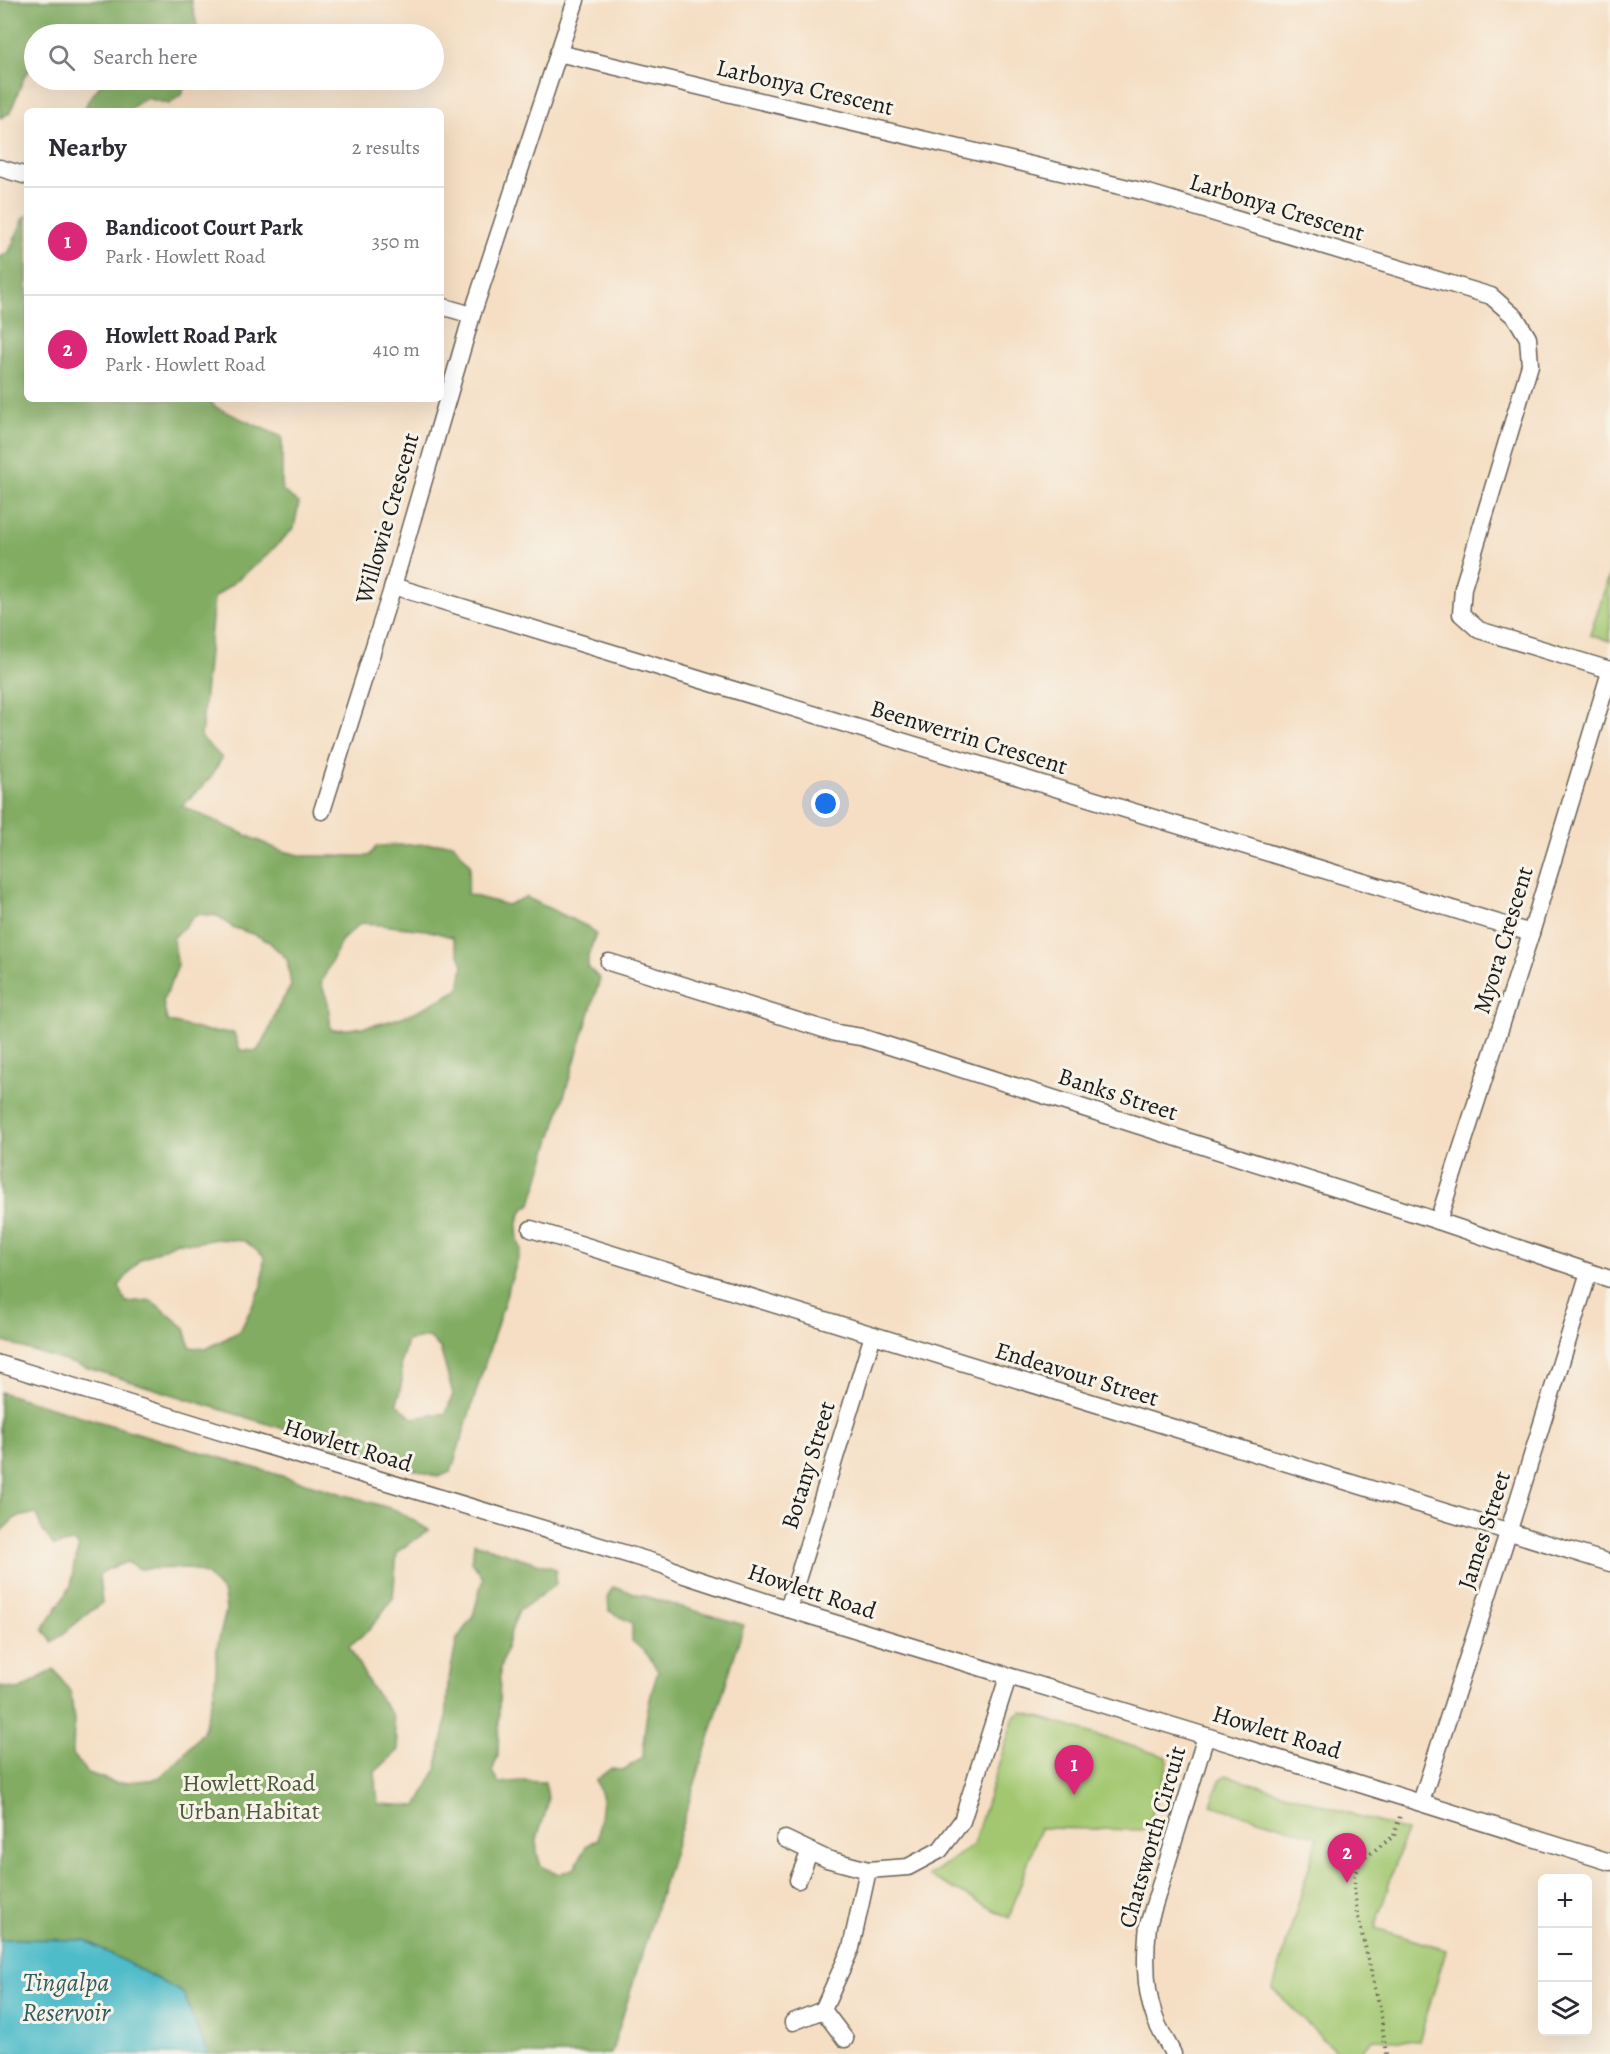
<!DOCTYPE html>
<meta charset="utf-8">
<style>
:root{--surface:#fff;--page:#f7f7f7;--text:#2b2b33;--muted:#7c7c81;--line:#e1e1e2;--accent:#db2777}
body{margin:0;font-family:Alegreya,serif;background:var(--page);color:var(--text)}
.controls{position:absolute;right:18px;bottom:18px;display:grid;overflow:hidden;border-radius:9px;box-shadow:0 6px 24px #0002}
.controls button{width:54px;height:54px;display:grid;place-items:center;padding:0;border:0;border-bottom:2px solid var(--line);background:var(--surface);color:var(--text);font:30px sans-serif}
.you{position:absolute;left:826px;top:804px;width:21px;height:21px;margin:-15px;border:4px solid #fff;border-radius:50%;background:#1a73e8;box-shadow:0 0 0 9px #1a73e833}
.badge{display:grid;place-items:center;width:39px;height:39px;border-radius:50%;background:var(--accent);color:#fff;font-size:20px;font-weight:700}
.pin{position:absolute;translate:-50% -50px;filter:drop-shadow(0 2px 3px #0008)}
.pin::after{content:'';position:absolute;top:32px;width:21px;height:18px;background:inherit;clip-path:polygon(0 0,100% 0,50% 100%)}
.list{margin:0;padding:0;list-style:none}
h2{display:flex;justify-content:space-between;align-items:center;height:78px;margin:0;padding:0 24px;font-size:26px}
h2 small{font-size:20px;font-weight:400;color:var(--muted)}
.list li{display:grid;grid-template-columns:39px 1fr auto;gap:18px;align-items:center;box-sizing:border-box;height:108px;padding:0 24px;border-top:2px solid var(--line)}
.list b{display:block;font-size:22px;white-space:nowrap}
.list p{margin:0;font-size:20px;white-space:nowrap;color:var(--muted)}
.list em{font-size:20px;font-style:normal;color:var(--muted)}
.icon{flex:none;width:33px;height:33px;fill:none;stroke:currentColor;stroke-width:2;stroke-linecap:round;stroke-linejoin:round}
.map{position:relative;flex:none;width:1610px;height:2054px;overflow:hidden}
.search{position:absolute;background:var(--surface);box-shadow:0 6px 24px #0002;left:24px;top:24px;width:420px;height:66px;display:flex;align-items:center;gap:15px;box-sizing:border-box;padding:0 21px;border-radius:33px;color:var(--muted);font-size:22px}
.panel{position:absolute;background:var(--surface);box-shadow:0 6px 24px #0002;left:24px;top:108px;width:420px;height:294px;border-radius:9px}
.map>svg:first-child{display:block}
</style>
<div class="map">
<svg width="1610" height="2054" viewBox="0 0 1610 2054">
<rect width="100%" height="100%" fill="#f7f3e8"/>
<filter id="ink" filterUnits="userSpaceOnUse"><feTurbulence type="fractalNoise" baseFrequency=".0167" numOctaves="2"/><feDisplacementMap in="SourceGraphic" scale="12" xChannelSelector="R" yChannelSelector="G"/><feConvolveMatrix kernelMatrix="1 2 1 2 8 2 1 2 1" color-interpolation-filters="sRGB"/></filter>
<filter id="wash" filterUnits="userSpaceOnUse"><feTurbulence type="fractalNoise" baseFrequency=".008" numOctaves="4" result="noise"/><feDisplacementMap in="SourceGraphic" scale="24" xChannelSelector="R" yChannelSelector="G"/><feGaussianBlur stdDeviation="1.35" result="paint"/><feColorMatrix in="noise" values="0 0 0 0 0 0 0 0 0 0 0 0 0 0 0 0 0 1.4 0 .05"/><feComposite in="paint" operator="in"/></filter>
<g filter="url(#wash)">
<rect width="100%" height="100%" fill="#f5dec3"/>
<!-- green -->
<g fill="#a2c770" stroke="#5f7246" stroke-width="1.5">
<polygon points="1610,573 1610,641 1590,635"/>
<polygon points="1023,1712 1167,1757 1168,1763 1147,1830 1040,1828 1009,1918 929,1876 973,1845 1014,1717"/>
<polygon points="1226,1775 1406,1831 1375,1928 1446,1950 1419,2041 1374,2039 1358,2054 1338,2054 1273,1989 1318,1837 1211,1805 1220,1780"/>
</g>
<!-- forest -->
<g fill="#81ac62" stroke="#4e643f" stroke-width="1.5" fill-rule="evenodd">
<polygon points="0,0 191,0 199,34 34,34 34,65 25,75 10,113 0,118"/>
<polygon points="104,80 187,80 182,94 169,104 146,98 127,111 84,111 88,101"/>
<path d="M27,216V399H211V402L215,407L282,437V490L299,503L294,528L261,561L214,598L201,737L222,758L211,777L182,806L279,850L304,856H369L377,846L453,843L470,865L467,894L507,905L526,897L588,927L596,934L588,956V967L600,979L531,1204C515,1212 515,1233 521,1249L451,1472L438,1477L0,1341V257L9,252L24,218ZM197,914L218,916L232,927L258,936L269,942L287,959L291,986L277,1009L267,1035L257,1051L240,1050L234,1033L205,1031L167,1021L163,1001L178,966L173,938ZM361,923L426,930L452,937L463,965L459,989C416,1014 381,1029 331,1030L328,1002L321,983L342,940ZM216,1239L245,1241L264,1257L262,1286L240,1331L206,1349L190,1347L185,1328L151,1300L126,1302L119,1286L139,1260L177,1242L194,1243ZM429,1337L440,1348L453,1394L446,1413L413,1418L397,1404L402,1381L401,1361L407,1341Z"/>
<path d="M0,1392L396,1510L429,1530L397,1552L393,1598L370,1629L349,1646L370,1685L392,1715L399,1750L375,1772L378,1804L417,1806L436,1770L446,1724L448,1683L457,1639L473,1616L483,1578L472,1562L474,1543L556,1569V1584L519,1611L513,1625L500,1669L498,1755L492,1772L499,1783L521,1781L545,1782C546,1788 548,1795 548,1801C545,1826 529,1836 541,1866L559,1874L575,1868L586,1846L598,1839L602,1799L596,1780L610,1769L623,1770L643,1758C643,1727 648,1700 658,1671L647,1654L632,1641V1623L609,1611L608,1595L613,1587L744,1625L611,2054H208L183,1993L85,1940L0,1939V1686L19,1690L54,1669L71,1693L74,1721L73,1754L86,1772L116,1783L158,1779L178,1761L203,1732L215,1687L217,1647L226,1611L224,1594L207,1575L188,1568L139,1569L127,1562L106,1570L99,1575L102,1603C84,1615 70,1630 52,1642L43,1629L71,1586L74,1564L79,1546L73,1542L54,1546L42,1530L36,1513L15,1518L0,1532Z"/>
</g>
<!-- water -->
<polygon fill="#4fbcc9" stroke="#366c72" stroke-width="1.5" points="0,1939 85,1940 183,1993 208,2054 0,2054"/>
</g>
<g filter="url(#ink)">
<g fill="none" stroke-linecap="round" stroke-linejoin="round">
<!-- street casing -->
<g stroke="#686056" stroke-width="19">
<g id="street">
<polyline points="558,53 1145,192 1491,296 1516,318 1528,338 1530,365 1463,588 1461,614 1479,630 1610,670"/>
<polyline points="0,168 27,176"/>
<polyline points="441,306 472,315"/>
<polyline points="393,586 1531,933"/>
<polyline points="322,811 393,586 472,315 576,0"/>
<polyline points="609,962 836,1033 861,1037 1438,1221 1610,1279"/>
<polyline points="1438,1221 1531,933 1610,672"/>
<polyline points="531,1229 1610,1563"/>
<polyline points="0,1364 218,1431 663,1565 684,1575 788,1609 1206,1736 1610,1862"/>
<polyline points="788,1609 873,1335"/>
<polyline points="1421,1802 1508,1533 1589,1272"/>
<polyline points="785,1839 827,1859 868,1870 908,1867 940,1850 962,1821 1008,1677"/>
<polyline points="798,1880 810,1851"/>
<polyline points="823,2010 851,1948 868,1870"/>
<polyline points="793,2022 823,2010 845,2039"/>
<path d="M1173,2054C1167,2041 1158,2029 1154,2015C1144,1987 1145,1955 1148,1925L1206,1736"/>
</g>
</g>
<!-- path -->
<polyline stroke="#686056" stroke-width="4" stroke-dasharray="1.5 4.5" stroke-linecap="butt" points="1386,2054 1380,2008 1357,1913 1354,1888 1355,1874 1360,1861 1394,1836 1401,1813"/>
<!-- street -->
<use href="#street" stroke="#fff" stroke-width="16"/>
</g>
</g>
<g text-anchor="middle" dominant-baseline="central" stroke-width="6" stroke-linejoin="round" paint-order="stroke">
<!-- street labels -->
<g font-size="24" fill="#1c1c1c" stroke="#f7f3e8">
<text transform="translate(805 87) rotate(13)">Larbonya Crescent</text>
<text transform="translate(1277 207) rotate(17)">Larbonya Crescent</text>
<text transform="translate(387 518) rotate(-74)">Willowie Crescent</text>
<text transform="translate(969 737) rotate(17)">Beenwerrin Crescent</text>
<text transform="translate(1503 940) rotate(-73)">Myora Crescent</text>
<text transform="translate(1118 1094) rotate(18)">Banks Street</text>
<text transform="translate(1077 1374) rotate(17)">Endeavour Street</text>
<text transform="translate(348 1445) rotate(17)">Howlett Road</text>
<text transform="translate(808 1465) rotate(-73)">Botany Street</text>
<text transform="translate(1484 1530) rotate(-72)">James Street</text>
<text transform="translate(812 1591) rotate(18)">Howlett Road</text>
<text transform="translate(1277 1732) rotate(17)">Howlett Road</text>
<text transform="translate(1152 1837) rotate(-74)">Chatsworth Circuit</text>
</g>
<!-- park labels -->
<g font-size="24" fill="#4b5839" stroke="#f7f3e8">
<text x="249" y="1783">Howlett Road<tspan x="249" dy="28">Urban Habitat</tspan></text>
</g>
<!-- water labels -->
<g font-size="26" font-style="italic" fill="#305c61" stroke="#f7f3e8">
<text x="66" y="1982">Tingalpa<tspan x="66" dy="30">Reservoir</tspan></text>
</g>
</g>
</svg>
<div class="controls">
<button>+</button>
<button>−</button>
<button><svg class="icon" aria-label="layers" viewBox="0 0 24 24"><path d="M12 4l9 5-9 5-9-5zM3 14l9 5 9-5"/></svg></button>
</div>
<div class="you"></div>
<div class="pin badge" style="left:1074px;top:1795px">1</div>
<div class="pin badge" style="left:1347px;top:1883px">2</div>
<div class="search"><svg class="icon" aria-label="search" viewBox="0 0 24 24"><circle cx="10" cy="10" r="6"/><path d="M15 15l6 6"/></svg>Search here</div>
<section class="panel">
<h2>Nearby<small>2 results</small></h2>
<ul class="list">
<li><span class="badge">1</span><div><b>Bandicoot Court Park</b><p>Park · Howlett Road</p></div><em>350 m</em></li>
<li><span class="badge">2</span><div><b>Howlett Road Park</b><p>Park · Howlett Road</p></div><em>410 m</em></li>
</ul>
</section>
</div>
